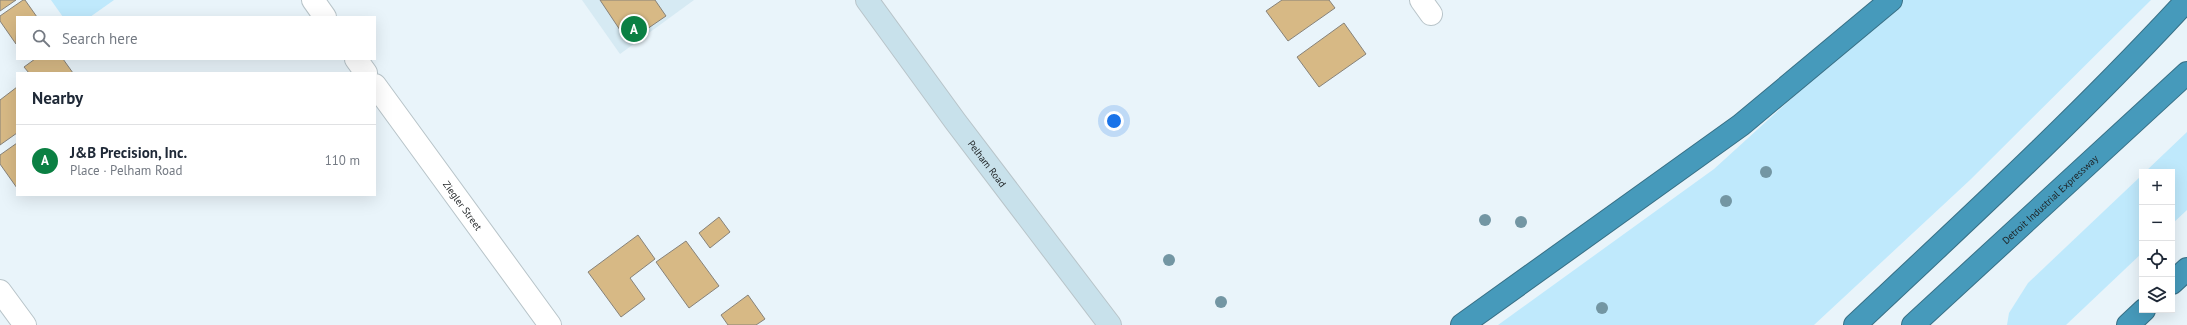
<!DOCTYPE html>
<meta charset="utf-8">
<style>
:root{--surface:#fff;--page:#f6f6f7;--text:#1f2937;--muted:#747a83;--line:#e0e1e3;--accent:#0b8043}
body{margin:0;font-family:"PT Sans",sans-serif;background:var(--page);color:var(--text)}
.controls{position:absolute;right:12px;bottom:12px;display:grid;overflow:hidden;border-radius:0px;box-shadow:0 4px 16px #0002}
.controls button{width:36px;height:36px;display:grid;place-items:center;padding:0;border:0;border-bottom:1px solid var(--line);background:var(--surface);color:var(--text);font:20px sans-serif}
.you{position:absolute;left:1114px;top:121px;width:14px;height:14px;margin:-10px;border:3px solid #fff;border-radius:50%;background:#1a73e8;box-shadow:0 0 0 6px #1a73e833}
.badge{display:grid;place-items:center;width:26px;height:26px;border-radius:50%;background:var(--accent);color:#fff;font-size:13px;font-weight:700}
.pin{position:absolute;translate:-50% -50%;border:2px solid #fff;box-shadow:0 1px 4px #0006}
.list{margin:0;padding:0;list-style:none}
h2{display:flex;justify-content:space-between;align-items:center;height:52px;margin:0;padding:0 16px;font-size:17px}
h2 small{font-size:13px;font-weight:400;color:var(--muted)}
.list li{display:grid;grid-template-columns:26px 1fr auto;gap:12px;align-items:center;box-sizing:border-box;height:72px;padding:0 16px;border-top:1px solid var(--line)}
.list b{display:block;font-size:15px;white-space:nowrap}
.list p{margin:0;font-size:13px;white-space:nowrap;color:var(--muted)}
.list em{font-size:13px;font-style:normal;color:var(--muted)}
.icon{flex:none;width:22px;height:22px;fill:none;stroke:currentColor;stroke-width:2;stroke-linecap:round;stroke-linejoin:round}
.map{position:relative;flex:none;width:2187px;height:325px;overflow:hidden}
.search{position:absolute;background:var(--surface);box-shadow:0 4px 16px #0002;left:16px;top:16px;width:360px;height:44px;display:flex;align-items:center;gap:10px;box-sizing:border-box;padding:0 14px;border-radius:0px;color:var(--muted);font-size:15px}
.panel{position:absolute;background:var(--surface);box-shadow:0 4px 16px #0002;left:16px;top:72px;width:360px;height:124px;border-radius:0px}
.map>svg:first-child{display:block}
</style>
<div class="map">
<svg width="2187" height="325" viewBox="0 0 2187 325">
<rect width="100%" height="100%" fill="#e9f4fa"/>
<!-- built -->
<polygon fill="#d6eaf3" points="582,0 694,0 620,54"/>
<!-- green -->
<g fill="#bfe9fc">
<polygon points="51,0 114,0 90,17 63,17"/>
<polygon points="1900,0 2151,0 1970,180 1814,325 1498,325 1714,169"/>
<polygon points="2187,132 2187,210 2172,224 2172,172 2145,172"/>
<polygon points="2142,175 2142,253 2066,325 2007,325 2009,313 2028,283"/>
</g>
<!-- building -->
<g fill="#d7b985" stroke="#878279">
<polygon points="0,0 16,0 0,11"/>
<polygon points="23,0 25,0 37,17 17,17 16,44 0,21 0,16"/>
<polygon points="600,0 655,0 666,16 628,42"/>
<polygon points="1282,0 1329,0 1335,8 1288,41 1266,11"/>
<polygon points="1344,23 1366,54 1319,87 1297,57"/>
<polygon points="35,59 63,59 73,73 29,73 24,67"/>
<polygon points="17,87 17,133 0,145 0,100"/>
<polygon points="17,143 17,188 0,164 0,155"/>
<polygon points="719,217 730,232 710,248 699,233"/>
<polygon points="638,235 655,259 630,278 645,299 621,317 588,272"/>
<polygon points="686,241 719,286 689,308 656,262"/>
<polygon points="748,295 765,319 756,325 728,325 721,315"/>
</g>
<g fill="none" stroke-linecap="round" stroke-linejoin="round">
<!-- street casing -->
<g stroke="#b8c4c9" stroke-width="24">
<g id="street">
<polyline points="313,0 325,17"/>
<polyline points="1421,0 1431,14"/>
<polyline points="356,59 366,73"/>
<path id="s1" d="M375,85L550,325"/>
<polyline points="0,291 25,325"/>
</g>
</g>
<!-- secondary casing -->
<g stroke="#b8c4c9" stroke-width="24">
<g id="secondary">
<path id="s2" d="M867,0L955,121L1110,325"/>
</g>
</g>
<!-- highway casing -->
<g stroke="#387086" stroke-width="24">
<g id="highway">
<polyline points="2172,283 2187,269"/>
<polyline points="1462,325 1741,125 1891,0"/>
<path d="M1855,325C1968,219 2082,114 2187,0"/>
<path id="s3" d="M1913,325L2187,73"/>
<polyline points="2128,325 2144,310"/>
</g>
</g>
<!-- street -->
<use href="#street" stroke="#fff" stroke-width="22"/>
<!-- secondary -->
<use href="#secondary" stroke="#c8e1eb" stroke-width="22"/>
<!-- highway -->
<use href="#highway" stroke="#469abb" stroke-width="22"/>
</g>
<!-- trees -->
<g fill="#7396a3">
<circle cx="1766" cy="172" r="6"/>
<circle cx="1726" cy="201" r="6"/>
<circle cx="1485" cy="220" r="6"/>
<circle cx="1521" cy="222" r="6"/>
<circle cx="1169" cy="260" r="6"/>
<circle cx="1221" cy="302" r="6"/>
<circle cx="1602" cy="308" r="6"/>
</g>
<g text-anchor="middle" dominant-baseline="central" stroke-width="3.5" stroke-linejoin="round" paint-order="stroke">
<!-- street labels -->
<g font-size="10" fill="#1d2123" stroke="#fff">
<text stroke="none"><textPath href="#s2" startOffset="203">Pelham Road</textPath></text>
<text stroke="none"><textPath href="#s3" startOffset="186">Detroit Industrial Expressway</textPath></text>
<text stroke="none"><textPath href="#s1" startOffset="149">Ziegler Street</textPath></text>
</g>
</g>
</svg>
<div class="controls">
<button>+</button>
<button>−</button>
<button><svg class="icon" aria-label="locate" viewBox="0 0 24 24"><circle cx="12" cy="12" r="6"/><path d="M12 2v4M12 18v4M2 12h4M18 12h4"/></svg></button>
<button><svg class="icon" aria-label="layers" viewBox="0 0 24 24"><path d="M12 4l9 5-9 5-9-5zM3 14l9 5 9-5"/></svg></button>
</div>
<div class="you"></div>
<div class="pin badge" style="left:634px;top:29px">A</div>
<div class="search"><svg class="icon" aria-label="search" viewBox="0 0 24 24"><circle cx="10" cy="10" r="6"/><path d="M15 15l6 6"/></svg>Search here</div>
<section class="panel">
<h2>Nearby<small></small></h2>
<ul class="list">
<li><span class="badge">A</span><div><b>J&amp;B Precision, Inc.</b><p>Place · Pelham Road</p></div><em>110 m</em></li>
</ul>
</section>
</div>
